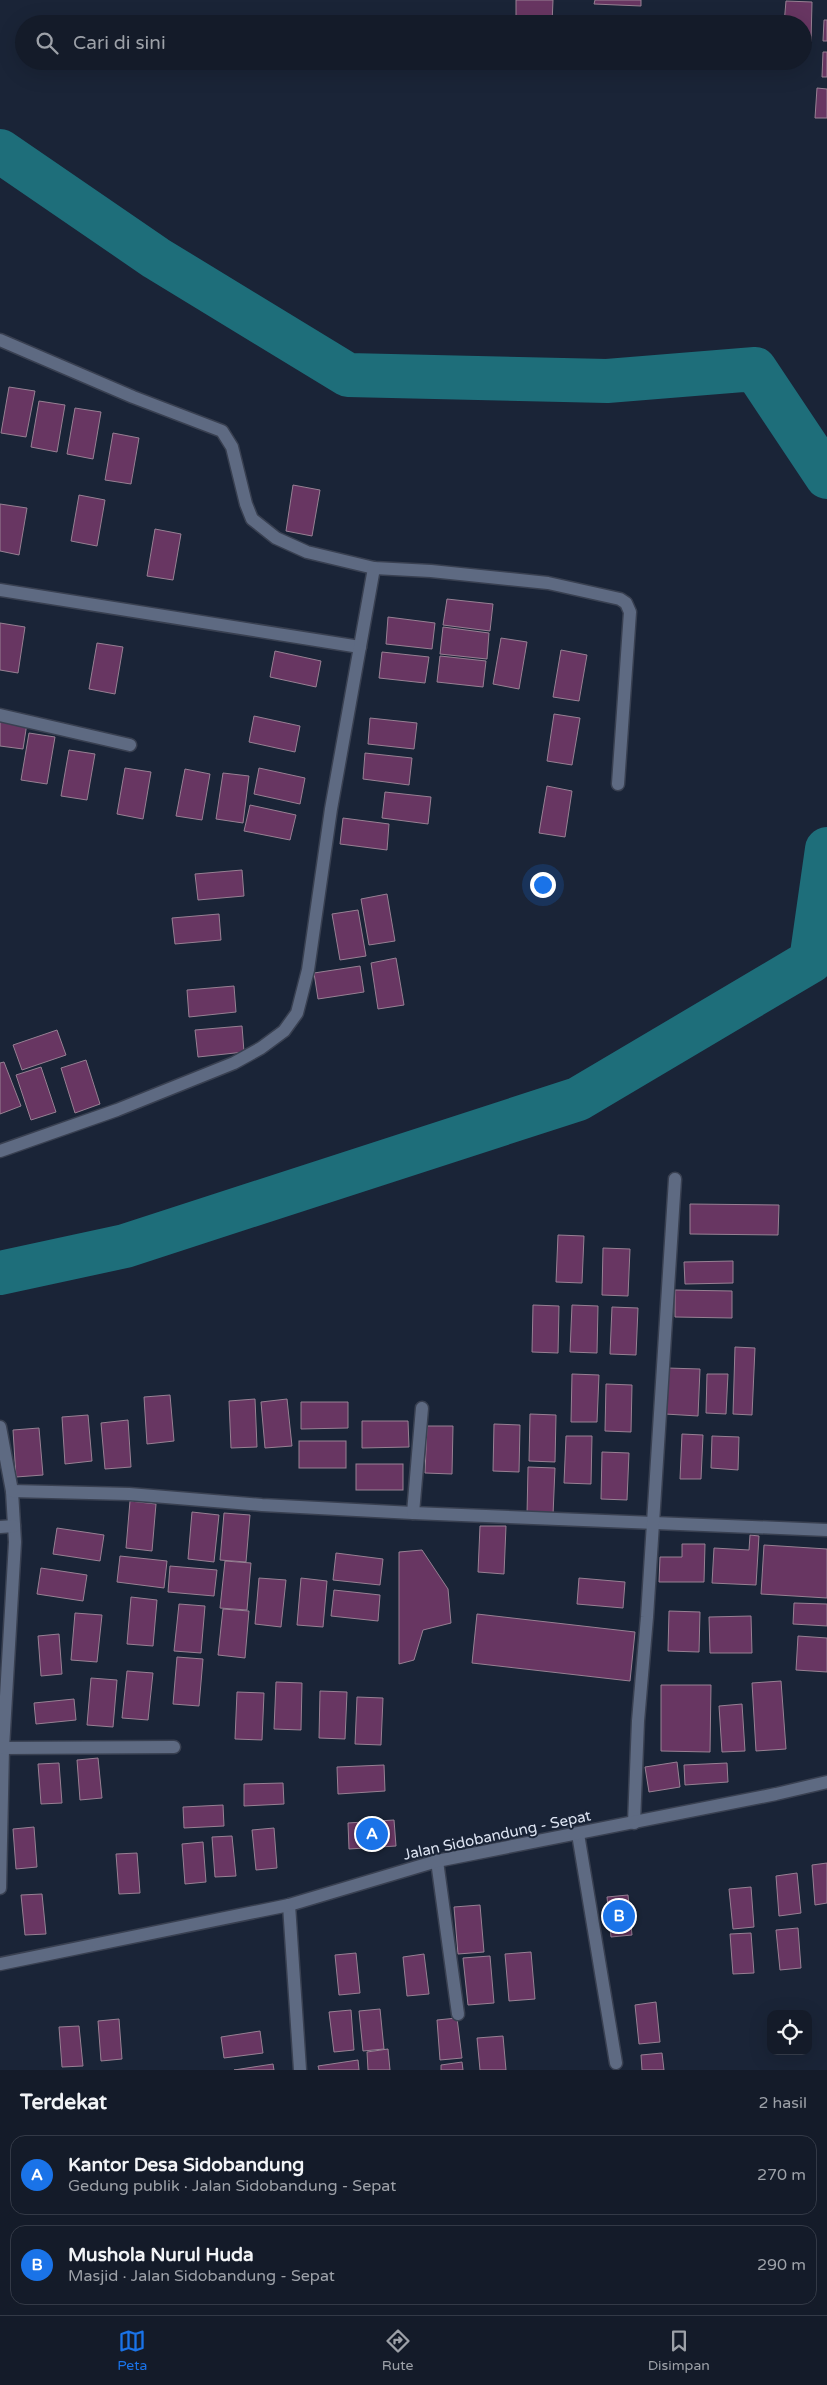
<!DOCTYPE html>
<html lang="id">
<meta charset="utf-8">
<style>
:root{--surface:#141b29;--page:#212835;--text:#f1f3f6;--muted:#9da1a8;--line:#333946;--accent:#1a73e8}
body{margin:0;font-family:"Varela Round",sans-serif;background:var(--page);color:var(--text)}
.controls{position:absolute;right:15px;bottom:15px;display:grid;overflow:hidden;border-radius:10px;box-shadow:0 5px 20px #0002}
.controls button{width:45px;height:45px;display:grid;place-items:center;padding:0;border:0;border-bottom:1px solid var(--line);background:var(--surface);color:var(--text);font:25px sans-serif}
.you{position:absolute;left:542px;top:884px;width:18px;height:18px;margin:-12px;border:4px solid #fff;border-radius:50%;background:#1a73e8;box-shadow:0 0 0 8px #1a73e833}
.badge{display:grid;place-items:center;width:32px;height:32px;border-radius:50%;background:var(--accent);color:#fff;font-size:16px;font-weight:700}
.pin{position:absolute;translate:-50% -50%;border:2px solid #fff;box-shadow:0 1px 5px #0006}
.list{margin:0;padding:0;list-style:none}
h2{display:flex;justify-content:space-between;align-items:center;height:65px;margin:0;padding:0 20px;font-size:21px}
h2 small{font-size:16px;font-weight:400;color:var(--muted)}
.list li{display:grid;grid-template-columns:32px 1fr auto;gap:15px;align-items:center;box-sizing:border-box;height:80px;margin:0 10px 10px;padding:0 10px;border:1px solid var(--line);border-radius:15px}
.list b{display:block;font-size:19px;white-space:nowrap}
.list p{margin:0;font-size:16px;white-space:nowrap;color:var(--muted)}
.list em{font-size:16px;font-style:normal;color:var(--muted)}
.icon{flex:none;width:28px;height:28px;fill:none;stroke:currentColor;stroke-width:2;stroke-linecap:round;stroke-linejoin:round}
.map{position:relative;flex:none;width:827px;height:2070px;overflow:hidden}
.search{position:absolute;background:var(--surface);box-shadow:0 5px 20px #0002;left:15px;right:15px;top:15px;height:55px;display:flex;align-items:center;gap:12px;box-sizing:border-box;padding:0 18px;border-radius:28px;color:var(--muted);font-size:19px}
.sheet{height:245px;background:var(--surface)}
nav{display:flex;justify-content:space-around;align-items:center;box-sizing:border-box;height:70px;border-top:1px solid var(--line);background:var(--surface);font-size:14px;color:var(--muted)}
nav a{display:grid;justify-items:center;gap:2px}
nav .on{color:var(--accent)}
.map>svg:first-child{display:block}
</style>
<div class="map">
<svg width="827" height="2070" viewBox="0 0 827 2070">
<rect width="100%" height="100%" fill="#1a2437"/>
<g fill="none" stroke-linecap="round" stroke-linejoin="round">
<!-- river -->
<g stroke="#1e6e7a" stroke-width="44">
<polyline points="0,151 156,258 348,375 607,381 755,369 827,477"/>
<polyline points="0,1273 125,1246 578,1099 811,961 827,849"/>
</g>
</g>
<!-- building -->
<g fill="#683662" stroke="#978093">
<polygon points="516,0 553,0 552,24 516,24"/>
<polygon points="595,0 641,0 641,6 594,4"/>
<polygon points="786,1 812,2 811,42 803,42 803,24 784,24"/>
<polygon points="824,20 827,20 827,41 823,41"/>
<polygon points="823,52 827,52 827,77 822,77"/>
<polygon points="817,88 827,89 827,118 815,118"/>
<polygon points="9,387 35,391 26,437 1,433"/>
<polygon points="39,401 65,405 57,452 31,447"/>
<polygon points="75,408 101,412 93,459 67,454"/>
<polygon points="113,433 139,438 131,484 105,480"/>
<polygon points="293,485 320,490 312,536 286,531"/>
<polygon points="79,495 105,500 97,546 71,541"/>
<polygon points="0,504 27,508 19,555 0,551"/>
<polygon points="155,529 181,534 173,580 147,576"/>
<polygon points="447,599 493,604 490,631 443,625"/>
<polygon points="388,617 435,623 432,649 386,644"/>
<polygon points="0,623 25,627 18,673 0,670"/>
<polygon points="443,627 489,633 487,659 440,654"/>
<polygon points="501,638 527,642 519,689 493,684"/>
<polygon points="97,643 123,647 115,694 89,689"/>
<polygon points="561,650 587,655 579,701 553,697"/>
<polygon points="275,651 321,661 316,687 270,677"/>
<polygon points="382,652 429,657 425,683 379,678"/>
<polygon points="440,656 486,661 483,687 437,682"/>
<polygon points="554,714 580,718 572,765 547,761"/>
<polygon points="254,716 300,726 295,752 249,742"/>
<polygon points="370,718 417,723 414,749 368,744"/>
<polygon points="0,719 27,723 23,749 0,746"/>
<polygon points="29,733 55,737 47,784 21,780"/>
<polygon points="69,750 95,754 87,800 61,796"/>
<polygon points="365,753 412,758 409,785 363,779"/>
<polygon points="125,768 151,772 143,819 117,814"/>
<polygon points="259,768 305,778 300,804 254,794"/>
<polygon points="185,769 210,774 202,820 176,816"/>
<polygon points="223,773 249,776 243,823 216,819"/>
<polygon points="547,786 572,791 565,837 539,833"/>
<polygon points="385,792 431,797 428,824 382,818"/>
<polygon points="250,805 296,815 290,840 244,831"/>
<polygon points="343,818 389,824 387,850 340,844"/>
<polygon points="242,870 244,896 198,900 195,874"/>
<polygon points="387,894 395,941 369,945 361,899"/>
<polygon points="358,910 366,956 340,960 332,914"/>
<polygon points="219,914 221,940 175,944 172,918"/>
<polygon points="396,958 404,1005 378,1009 371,963"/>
<polygon points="360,966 364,992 318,999 314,973"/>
<polygon points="234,986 236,1012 189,1017 187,990"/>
<polygon points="242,1026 244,1052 198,1057 195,1030"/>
<polygon points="57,1030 66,1055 22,1070 13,1045"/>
<polygon points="86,1060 100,1104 75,1113 61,1068"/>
<polygon points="4,1062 21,1106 0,1114 0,1063"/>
<polygon points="41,1067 56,1112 31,1120 16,1075"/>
<polygon points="690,1204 779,1205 778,1235 690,1234"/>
<polygon points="558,1235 584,1236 582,1283 556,1282"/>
<polygon points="603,1248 630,1249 628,1296 602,1295"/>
<polygon points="733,1261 733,1283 685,1284 684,1262"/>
<polygon points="675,1290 732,1291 732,1318 675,1317"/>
<polygon points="533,1305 559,1306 558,1353 532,1352"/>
<polygon points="572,1305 598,1306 597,1353 570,1352"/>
<polygon points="612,1307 638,1308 636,1355 610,1354"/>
<polygon points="735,1347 755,1348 752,1415 733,1414"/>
<polygon points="667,1368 700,1369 698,1416 665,1414"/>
<polygon points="572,1374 599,1375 597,1422 571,1422"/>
<polygon points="707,1374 728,1374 726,1414 706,1413"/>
<polygon points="606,1384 632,1385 631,1432 605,1431"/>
<polygon points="170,1395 174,1441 147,1444 144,1397"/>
<polygon points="255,1399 257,1447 231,1448 229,1401"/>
<polygon points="287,1399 292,1446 265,1448 261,1402"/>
<polygon points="301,1402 348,1402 348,1428 301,1429"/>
<polygon points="530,1414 556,1415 555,1462 529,1461"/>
<polygon points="88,1415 92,1461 65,1464 62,1417"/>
<polygon points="128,1420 131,1467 105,1469 101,1423"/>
<polygon points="362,1421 408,1421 409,1447 362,1448"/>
<polygon points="494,1424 520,1425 519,1472 493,1471"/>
<polygon points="427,1426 453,1426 452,1474 425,1473"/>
<polygon points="39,1428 43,1475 16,1477 13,1430"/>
<polygon points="682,1434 703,1435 701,1479 680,1479"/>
<polygon points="566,1436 592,1436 591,1484 564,1483"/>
<polygon points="712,1436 739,1437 738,1470 711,1468"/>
<rect x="299" y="1441" width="47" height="27"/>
<polygon points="602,1452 629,1453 627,1500 601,1499"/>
<rect x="356" y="1464" width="47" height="26"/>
<polygon points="528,1467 555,1468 553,1515 527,1515"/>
<polygon points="130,1501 156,1504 152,1551 126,1548"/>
<polygon points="192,1512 219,1515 214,1562 188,1559"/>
<polygon points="224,1513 250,1515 246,1562 220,1560"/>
<polygon points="480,1526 506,1526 504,1574 478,1572"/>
<polygon points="57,1528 104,1535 100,1561 53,1554"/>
<polygon points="750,1535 759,1536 756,1585 712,1583 714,1548 749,1550"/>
<polygon points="682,1544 705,1544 704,1582 659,1582 660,1557 682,1557"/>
<polygon points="764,1545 827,1549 827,1598 761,1594"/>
<polygon points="422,1550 448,1589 451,1623 423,1630 414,1660 399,1664 399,1552"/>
<polygon points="336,1553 383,1559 380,1585 333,1580"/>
<polygon points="120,1556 167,1561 164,1588 117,1582"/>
<polygon points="225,1561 251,1563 247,1610 220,1608"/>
<polygon points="170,1566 217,1570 214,1596 168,1592"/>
<polygon points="41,1568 87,1575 83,1601 37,1594"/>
<polygon points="259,1578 286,1580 281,1627 255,1624"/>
<polygon points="301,1578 327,1581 323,1627 297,1625"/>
<polygon points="579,1578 625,1582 623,1608 577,1604"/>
<polygon points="334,1590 380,1595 378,1621 331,1616"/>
<polygon points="131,1597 157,1600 153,1646 127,1644"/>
<polygon points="794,1603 827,1604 827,1626 793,1624"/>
<polygon points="179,1604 205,1606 201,1653 174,1651"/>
<polygon points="223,1609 249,1611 245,1658 218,1655"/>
<polygon points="669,1611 700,1612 699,1652 668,1651"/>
<polygon points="75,1613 102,1615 97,1662 71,1660"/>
<polygon points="477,1614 635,1632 630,1681 472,1663"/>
<polygon points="751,1616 752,1653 710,1653 709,1617"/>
<polygon points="59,1634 62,1674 41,1676 38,1636"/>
<polygon points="798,1636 827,1638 827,1672 796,1670"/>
<polygon points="177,1657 203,1659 199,1706 173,1704"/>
<polygon points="127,1671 153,1673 148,1720 122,1718"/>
<polygon points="91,1678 117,1680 113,1727 87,1725"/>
<polygon points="781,1681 786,1749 756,1751 752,1683"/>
<polygon points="276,1682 302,1683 301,1730 274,1729"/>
<polygon points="661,1685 711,1685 710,1752 661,1751"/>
<polygon points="320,1691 347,1692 345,1739 319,1738"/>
<polygon points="237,1692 264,1693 262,1740 235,1739"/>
<polygon points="357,1697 383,1698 381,1745 355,1744"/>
<polygon points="74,1699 76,1720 36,1724 34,1703"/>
<polygon points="742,1704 745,1751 722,1752 719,1706"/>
<polygon points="98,1758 102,1798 80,1800 77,1760"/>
<polygon points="677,1762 680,1787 649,1792 645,1767"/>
<polygon points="59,1763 62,1803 41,1804 38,1764"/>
<polygon points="727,1763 728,1782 685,1785 684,1765"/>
<polygon points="384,1765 385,1791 338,1794 337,1767"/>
<polygon points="283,1783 284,1804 244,1806 244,1784"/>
<polygon points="223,1805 224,1826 184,1828 183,1807"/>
<polygon points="394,1820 396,1846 349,1849 348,1823"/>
<polygon points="34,1827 37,1867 16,1869 13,1829"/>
<polygon points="274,1828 277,1868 256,1870 252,1830"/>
<polygon points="232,1836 236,1876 215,1877 212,1837"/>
<polygon points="203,1842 206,1882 185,1884 182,1844"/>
<polygon points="137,1853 140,1893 119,1894 116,1854"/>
<polygon points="827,1863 827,1903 815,1905 812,1865"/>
<polygon points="797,1873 801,1913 779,1916 776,1876"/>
<polygon points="751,1887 754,1927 733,1929 729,1889"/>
<polygon points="42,1894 46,1934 25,1935 21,1895"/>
<polygon points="628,1895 632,1935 611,1937 607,1897"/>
<polygon points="480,1905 484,1952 458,1954 454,1907"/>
<polygon points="798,1928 801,1968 780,1970 776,1930"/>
<polygon points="751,1933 754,1973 733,1974 730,1934"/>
<polygon points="531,1952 535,1999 509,2001 505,1954"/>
<polygon points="356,1953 360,1993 339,1995 335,1955"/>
<polygon points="424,1954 429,1994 407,1996 403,1957"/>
<polygon points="490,1956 494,2003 468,2005 463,1958"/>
<polygon points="656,2002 660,2042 639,2044 635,2005"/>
<polygon points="380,2009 384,2049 363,2051 359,2011"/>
<polygon points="351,2010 354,2050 334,2052 329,2012"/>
<polygon points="457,2018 462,2058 440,2060 437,2020"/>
<polygon points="119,2019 122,2059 101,2061 98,2021"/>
<polygon points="79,2026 83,2066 62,2067 59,2027"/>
<polygon points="260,2031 263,2053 224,2058 221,2037"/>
<polygon points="503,2036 506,2070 480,2070 477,2038"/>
<polygon points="388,2049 390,2070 368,2070 367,2052"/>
<polygon points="662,2053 664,2070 642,2070 641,2055"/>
<polygon points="358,2060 359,2070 319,2070 318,2066"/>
<polygon points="462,2062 463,2070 441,2070 441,2065"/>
<polygon points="273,2064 274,2070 234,2070"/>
</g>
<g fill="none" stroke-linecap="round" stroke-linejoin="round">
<!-- minor casing -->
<g stroke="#394051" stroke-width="15">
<g id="minor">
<polyline points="0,340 133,397 222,431 232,447 246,504 252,519 276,538 307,552 374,568 431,571 548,583 620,599 626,603 630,612 618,784"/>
<polyline points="0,590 360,647"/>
<polyline points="0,715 130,745"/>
<polyline points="0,1151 117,1110 234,1063 261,1048 284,1031 297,1013 308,970 331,809 374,568"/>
<polyline points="0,1427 12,1491 15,1542 3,1748 0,1888"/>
<polyline points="12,1491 129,1494 262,1505 413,1513 827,1530"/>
<polyline points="413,1513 422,1408"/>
<polyline points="0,1527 14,1526"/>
<polyline points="3,1748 174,1747"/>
<polyline points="634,1823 638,1721 647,1617 675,1179"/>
<polyline points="578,1834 616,2063"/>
<polyline points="437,1861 458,2014"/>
<polyline points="289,1905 300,2070"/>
<polyline points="0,1964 289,1905 437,1861 776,1794 827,1782"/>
</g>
</g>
<!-- minor -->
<use href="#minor" stroke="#5e6a82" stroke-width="12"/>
</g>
<g text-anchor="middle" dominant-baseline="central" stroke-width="4" stroke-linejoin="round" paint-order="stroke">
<!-- street labels -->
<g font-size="15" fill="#dde4f2" stroke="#1a2437">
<text transform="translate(497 1835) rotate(-12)">Jalan Sidobandung - Sepat</text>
</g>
</g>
</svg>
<div class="controls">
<button><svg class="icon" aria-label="locate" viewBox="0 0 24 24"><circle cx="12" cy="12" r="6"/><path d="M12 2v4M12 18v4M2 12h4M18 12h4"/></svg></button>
</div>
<div class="you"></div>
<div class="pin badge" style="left:372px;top:1834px">A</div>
<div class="pin badge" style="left:619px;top:1916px">B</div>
<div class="search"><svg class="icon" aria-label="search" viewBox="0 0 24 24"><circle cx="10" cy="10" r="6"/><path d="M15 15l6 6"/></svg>Cari di sini</div>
</div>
<section class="sheet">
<h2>Terdekat<small>2 hasil</small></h2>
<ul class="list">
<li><span class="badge">A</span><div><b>Kantor Desa Sidobandung</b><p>Gedung publik · Jalan Sidobandung - Sepat</p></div><em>270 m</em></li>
<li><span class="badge">B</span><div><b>Mushola Nurul Huda</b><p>Masjid · Jalan Sidobandung - Sepat</p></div><em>290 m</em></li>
</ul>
</section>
<nav>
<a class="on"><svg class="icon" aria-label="map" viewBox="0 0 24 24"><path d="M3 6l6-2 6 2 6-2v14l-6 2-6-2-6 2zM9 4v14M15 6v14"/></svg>Peta</a>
<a><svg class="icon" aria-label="directions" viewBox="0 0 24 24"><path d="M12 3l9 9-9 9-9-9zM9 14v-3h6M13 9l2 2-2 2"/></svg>Rute</a>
<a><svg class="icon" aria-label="saved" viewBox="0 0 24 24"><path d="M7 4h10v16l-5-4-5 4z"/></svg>Disimpan</a>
</nav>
